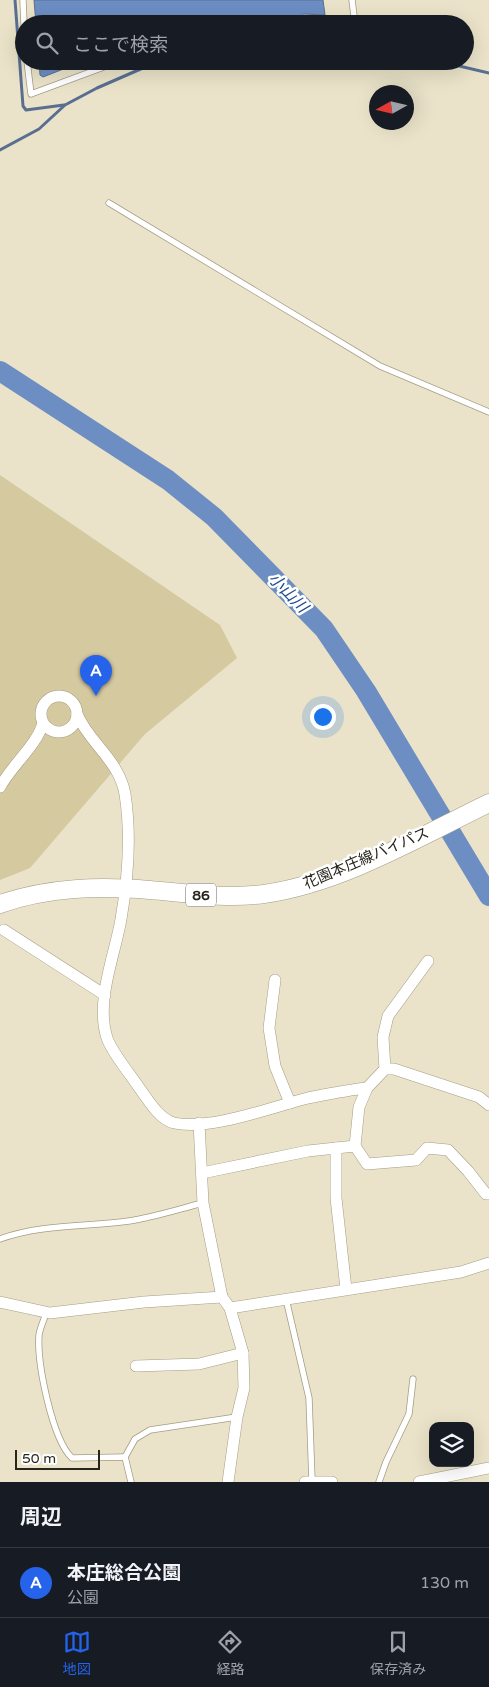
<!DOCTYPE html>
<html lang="ja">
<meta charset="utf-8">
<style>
:root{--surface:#171b24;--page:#20242c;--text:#f1f3f6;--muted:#9ea1a6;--line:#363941;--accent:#2563eb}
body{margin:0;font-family:"Varela Round","Noto Sans JP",sans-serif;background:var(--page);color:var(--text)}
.controls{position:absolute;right:15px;bottom:15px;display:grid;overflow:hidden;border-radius:10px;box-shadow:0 5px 20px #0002}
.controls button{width:45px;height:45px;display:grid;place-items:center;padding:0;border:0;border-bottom:1px solid var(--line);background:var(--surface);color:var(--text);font:25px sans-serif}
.compass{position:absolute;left:369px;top:85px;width:45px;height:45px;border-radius:50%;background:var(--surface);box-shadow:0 5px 20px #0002;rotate:262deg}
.scale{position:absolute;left:15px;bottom:12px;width:85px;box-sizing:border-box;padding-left:5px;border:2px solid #28261c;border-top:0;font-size:14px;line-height:18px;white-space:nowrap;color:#28261c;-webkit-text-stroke:4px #fff;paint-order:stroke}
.you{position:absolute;left:322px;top:716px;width:18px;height:18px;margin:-12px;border:4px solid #fff;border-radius:50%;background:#1a73e8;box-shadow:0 0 0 8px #1a73e833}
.badge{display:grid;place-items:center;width:32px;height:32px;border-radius:50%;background:var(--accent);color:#fff;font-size:16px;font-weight:700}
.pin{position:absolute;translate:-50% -41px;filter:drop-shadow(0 1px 2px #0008)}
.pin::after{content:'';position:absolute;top:26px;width:18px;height:15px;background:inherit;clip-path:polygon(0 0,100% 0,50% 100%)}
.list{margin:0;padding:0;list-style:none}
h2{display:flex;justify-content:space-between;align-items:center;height:65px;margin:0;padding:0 20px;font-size:21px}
h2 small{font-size:16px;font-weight:400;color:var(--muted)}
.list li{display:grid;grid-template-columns:32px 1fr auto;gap:15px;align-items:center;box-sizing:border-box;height:70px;padding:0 20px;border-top:1px solid var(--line)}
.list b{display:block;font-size:19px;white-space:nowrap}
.list p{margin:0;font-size:16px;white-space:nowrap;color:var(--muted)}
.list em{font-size:16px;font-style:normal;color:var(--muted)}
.icon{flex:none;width:28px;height:28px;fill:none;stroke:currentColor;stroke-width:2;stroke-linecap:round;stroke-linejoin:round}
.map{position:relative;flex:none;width:489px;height:1482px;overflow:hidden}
.search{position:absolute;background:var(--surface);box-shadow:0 5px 20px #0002;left:15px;right:15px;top:15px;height:55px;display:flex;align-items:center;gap:12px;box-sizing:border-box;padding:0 18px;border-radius:28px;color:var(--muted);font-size:19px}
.sheet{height:135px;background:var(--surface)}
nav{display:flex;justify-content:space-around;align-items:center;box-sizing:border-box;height:70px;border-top:1px solid var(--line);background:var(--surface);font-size:14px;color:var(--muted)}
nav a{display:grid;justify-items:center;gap:2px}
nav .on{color:var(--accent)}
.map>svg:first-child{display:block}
</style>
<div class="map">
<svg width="489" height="1482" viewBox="0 0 489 1482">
<rect width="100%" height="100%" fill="#eae3c9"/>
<!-- green -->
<polygon fill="#d5c9a0" points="0,475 220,625 237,658 145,734 30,868 0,880"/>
<!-- water -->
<g fill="#6c8ec3" stroke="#586f91">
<polygon points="34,0 323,0 325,15 303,14 299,21 251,18 184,24 36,24"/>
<polygon points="39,61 84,61 43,77 40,75"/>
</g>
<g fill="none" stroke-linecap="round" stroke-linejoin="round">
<!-- stream -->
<g stroke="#586f91" stroke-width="3">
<polyline points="15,0 23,106 26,110 64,105"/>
<polyline points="438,61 489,73"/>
<polyline points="0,150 39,129 65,105 97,88 159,61"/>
</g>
<!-- river -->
<polyline stroke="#6c8ec3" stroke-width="20" points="0,371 168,480 214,517 324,629 366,691 489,896"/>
<!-- lane casing -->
<g stroke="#a49d85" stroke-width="7">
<g id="lane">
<polyline points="23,0 24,24"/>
<polyline points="352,0 355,24"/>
<polyline points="27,61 31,94 120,61"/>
<polyline points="109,203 380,366 489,412"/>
<path d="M0,1239C41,1224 86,1227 129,1221C154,1217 179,1209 203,1203"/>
<polyline points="286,1299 309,1398 312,1481"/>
<path d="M46,1313C44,1320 40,1328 39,1335C37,1363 52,1439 72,1458L125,1457L131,1482"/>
<polyline points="125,1457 135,1439 150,1430 237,1417"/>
<polyline points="379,1482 386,1462 409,1414 413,1379"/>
</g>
</g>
<!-- street casing -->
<g stroke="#a49d85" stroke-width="12">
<g id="street">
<circle cx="59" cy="714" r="18"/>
<path d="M77,714C89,743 119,760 125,794C131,833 128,879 121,919C115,955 95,1001 107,1038C112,1053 131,1075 140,1089C149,1101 159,1119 174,1123C210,1131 272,1107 308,1098C328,1094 347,1090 367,1088L385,1069H394L479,1097L489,1105"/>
<path d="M0,787C12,765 37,745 43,723"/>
<polyline points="4,930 105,995"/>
<polyline points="275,980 269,1028 275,1066 290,1103"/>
<polyline points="385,1069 383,1037 388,1016 428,961"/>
<polyline points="199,1123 203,1203 222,1297 230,1308 243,1353 244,1388 237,1417 228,1482"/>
<polyline points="355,1146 367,1164 416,1160 427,1148 448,1150 468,1171 486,1194 489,1194"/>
<polyline points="336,1148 336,1198 346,1289"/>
<polyline points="202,1173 308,1151 355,1146 359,1107 367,1088"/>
<polyline points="0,1302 50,1313 144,1302 222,1297"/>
<polyline points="230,1308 461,1272 489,1263"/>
<polyline points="136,1366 199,1364 243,1353"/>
<polyline points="305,1482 332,1482"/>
<polyline points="419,1482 489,1468"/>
</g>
</g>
<!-- primary casing -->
<g stroke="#a49d85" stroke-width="19">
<path id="primary" d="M0,904C49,887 99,886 150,890C188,893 226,899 264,894C342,883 419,837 489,803"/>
</g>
<!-- lane -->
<use href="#lane" stroke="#fff" stroke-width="5.5"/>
<!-- street -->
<use href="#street" stroke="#fff" stroke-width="11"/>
<!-- primary -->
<use href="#primary" stroke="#fff" stroke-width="18"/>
</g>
<g text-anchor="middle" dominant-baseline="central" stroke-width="5" stroke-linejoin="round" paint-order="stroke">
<!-- shield labels -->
<rect fill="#fff" stroke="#686760" stroke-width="1" x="186" y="883.5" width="30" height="23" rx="4"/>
<g font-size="14" font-weight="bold" fill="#28261c">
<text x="201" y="895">86</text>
</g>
<!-- street labels -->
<g font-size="15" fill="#28261c" stroke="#fff">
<text transform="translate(366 858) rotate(-23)">花園本庄線バイパス</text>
</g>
<!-- water labels -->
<g font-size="16" font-style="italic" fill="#224d8e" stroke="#fff">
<text transform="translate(288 593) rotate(45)">小山川</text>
</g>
</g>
</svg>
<div class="controls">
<button><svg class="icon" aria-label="layers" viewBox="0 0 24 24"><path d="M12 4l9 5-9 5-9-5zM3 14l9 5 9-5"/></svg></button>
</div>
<svg class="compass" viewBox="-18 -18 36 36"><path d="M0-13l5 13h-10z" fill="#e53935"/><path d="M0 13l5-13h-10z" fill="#9ea1a6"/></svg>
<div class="scale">50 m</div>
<div class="you"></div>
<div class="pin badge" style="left:96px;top:696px">A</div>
<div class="search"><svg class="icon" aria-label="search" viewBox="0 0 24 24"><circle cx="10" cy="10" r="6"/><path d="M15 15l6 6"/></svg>ここで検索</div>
</div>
<section class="sheet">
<h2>周辺<small></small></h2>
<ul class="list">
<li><span class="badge">A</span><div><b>本庄総合公園</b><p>公園</p></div><em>130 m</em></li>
</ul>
</section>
<nav>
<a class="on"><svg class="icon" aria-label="map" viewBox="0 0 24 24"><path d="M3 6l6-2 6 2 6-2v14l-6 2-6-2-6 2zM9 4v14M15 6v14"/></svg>地図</a>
<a><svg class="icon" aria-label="directions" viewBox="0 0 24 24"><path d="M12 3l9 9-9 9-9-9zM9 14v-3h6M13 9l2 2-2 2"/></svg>経路</a>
<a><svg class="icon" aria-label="saved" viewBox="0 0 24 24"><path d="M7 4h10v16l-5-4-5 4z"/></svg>保存済み</a>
</nav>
